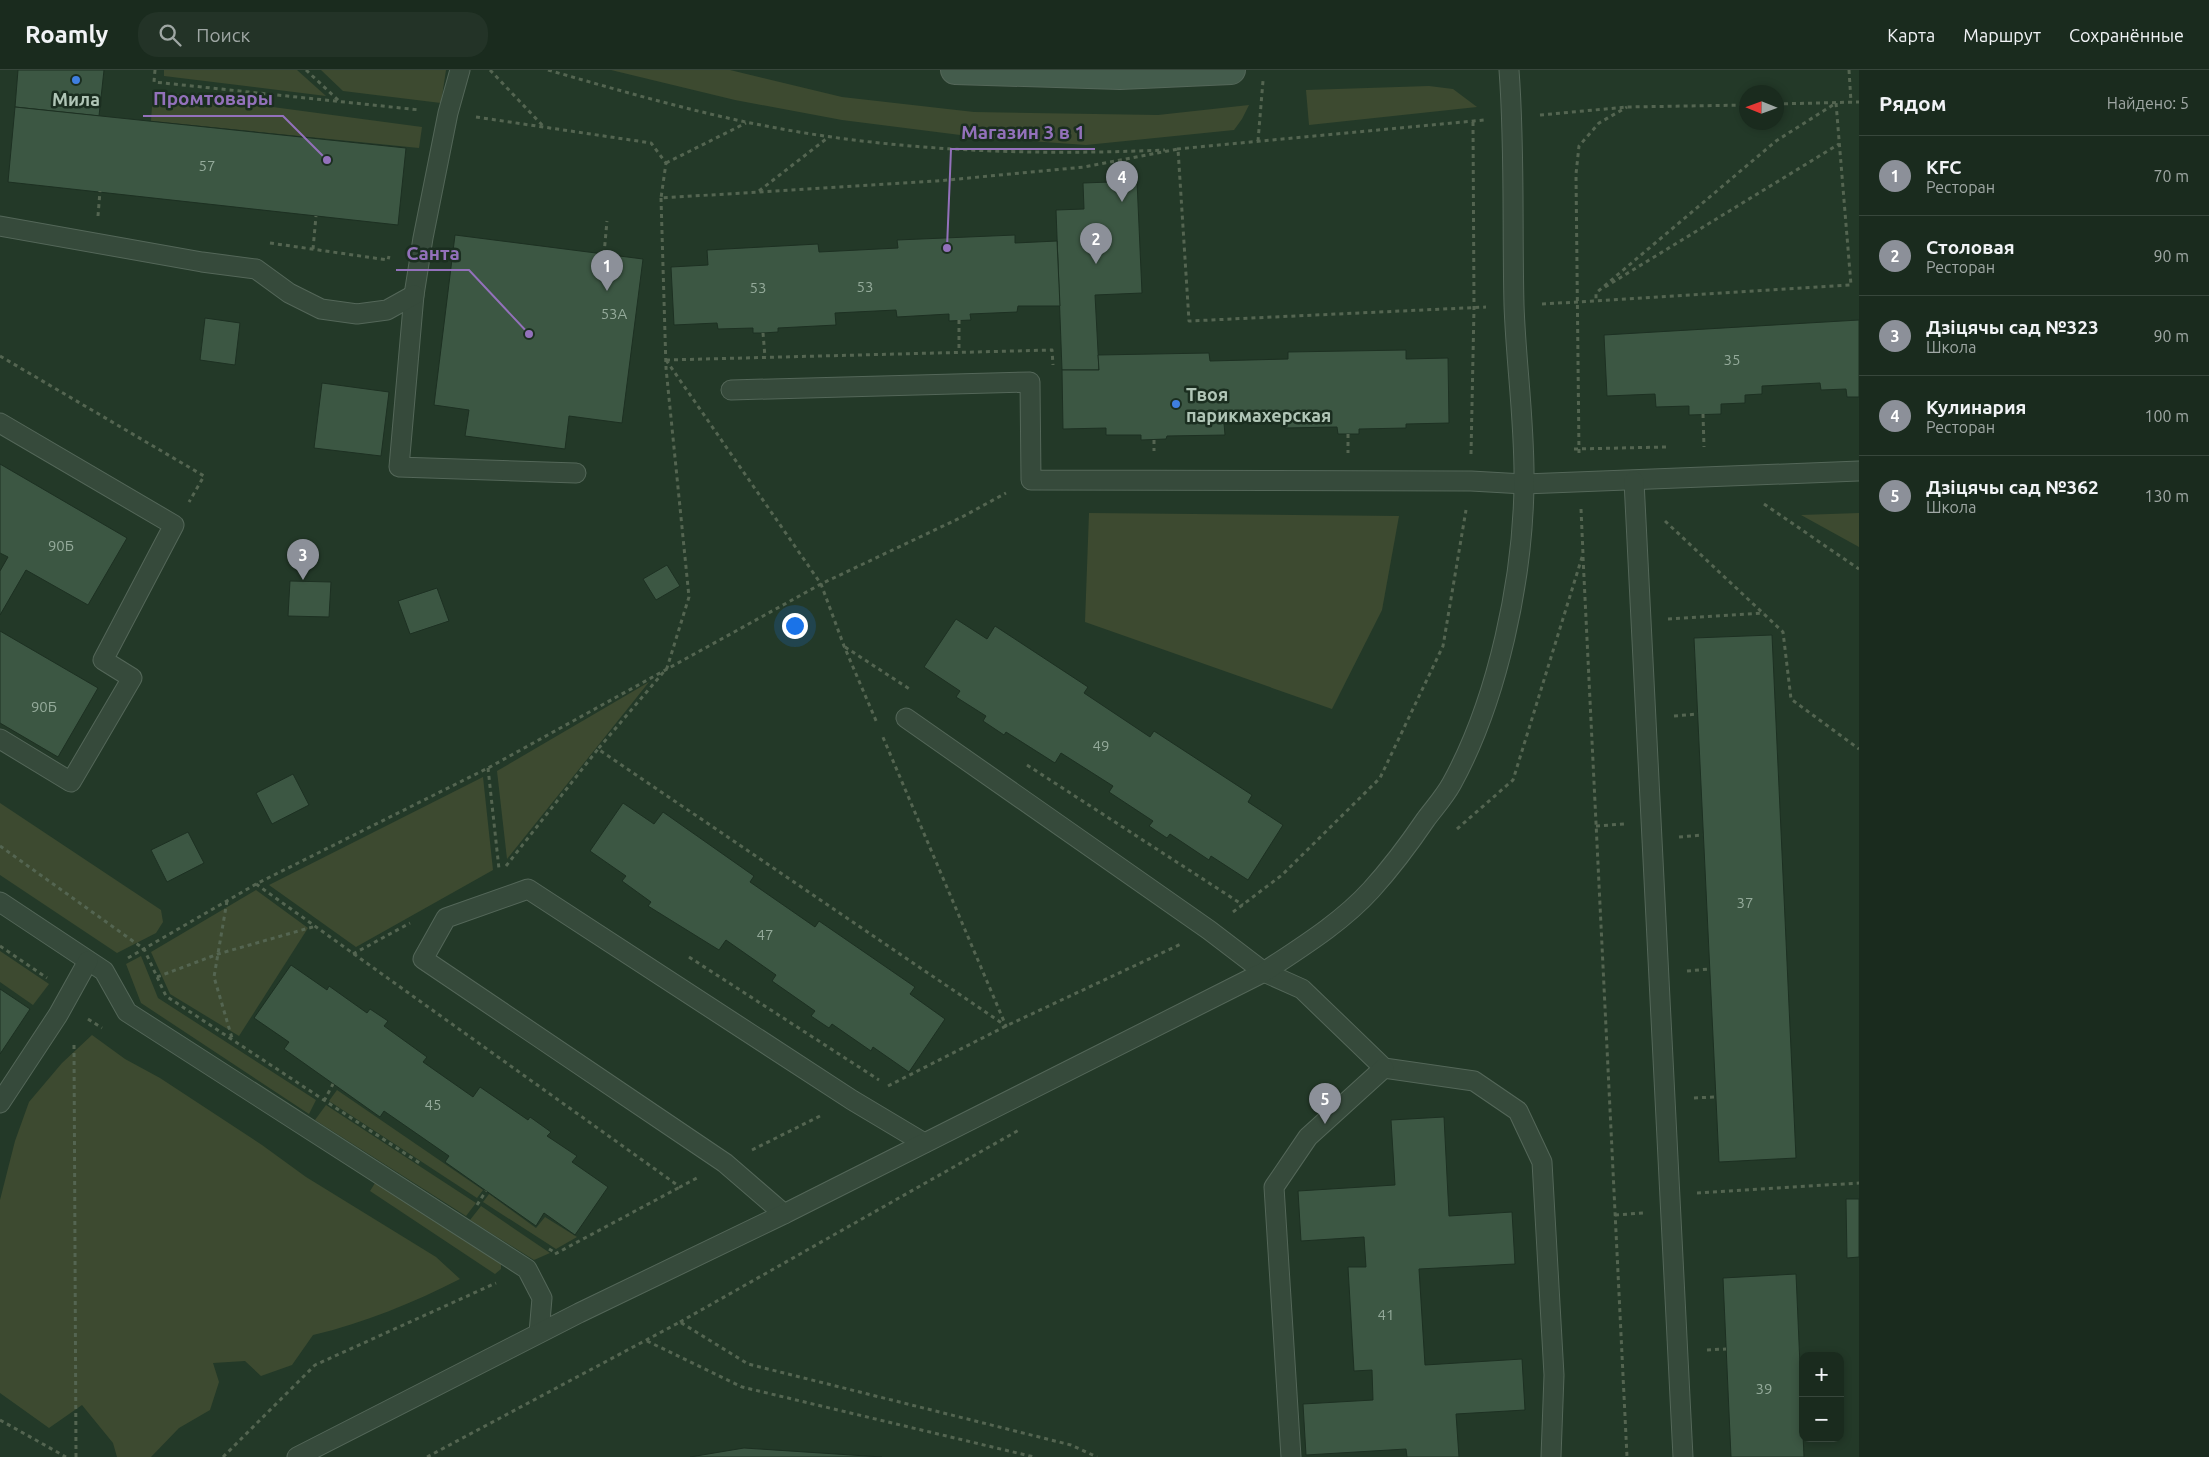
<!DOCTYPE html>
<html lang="ru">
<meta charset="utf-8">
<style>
:root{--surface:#1a2b1e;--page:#233327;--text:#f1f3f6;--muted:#9fa7a4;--line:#38473c;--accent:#8c9099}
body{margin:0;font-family:Ubuntu,sans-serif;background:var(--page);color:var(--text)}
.controls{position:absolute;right:15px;bottom:15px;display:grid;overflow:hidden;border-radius:10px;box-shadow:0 2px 8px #0003}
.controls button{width:45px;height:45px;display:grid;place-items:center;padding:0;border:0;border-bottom:1px solid var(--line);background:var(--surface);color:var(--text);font:25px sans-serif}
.compass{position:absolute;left:1739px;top:15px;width:45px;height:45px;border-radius:50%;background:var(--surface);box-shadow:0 2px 8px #0003;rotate:271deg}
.you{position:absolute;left:794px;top:555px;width:18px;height:18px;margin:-12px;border:4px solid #fff;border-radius:50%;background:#1a73e8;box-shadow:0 0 0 8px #1a73e833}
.badge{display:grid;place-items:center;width:32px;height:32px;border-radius:50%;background:var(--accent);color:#fff;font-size:16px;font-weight:700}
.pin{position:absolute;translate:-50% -41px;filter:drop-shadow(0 1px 2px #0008)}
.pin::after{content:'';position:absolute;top:26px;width:18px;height:15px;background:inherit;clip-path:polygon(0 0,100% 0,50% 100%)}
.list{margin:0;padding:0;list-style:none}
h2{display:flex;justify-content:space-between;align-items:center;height:65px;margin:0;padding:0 20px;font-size:21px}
h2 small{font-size:16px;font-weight:400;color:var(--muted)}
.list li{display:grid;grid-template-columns:32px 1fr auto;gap:15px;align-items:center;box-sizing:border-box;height:80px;padding:0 20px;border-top:1px solid var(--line)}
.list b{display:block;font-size:19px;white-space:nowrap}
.list p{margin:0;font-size:16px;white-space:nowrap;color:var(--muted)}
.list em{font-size:16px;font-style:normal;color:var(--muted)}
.icon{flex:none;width:28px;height:28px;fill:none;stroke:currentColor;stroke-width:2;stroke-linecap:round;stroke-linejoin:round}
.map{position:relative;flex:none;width:1859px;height:1387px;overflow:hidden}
header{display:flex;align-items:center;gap:30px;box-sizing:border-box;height:70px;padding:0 25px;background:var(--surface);border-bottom:1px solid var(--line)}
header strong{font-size:24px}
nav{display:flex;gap:28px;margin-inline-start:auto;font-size:18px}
.search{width:350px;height:45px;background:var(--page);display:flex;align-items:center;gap:12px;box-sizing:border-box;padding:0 18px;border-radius:20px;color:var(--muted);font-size:19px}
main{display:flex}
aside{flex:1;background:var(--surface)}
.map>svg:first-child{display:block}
</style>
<header>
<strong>Roamly</strong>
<div class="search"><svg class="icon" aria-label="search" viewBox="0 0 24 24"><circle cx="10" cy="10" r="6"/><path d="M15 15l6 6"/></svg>Поиск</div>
<nav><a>Карта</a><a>Маршрут</a><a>Сохранённые</a></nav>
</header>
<main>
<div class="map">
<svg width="1859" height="1387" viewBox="0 0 1859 1387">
<rect width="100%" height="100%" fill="#233928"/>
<!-- green -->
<g fill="#3d4a30">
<polygon points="164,0 297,0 326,26 164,6"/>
<polygon points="321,0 446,0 441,33 343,21"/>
<polygon points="611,0 730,0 842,27 974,42 1158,45 1249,35 1242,49 1234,60 1086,75 976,67 842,50 735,30"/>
<polygon points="1429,16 1453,19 1477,37 1309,55 1306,20"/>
<polygon points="153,21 422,57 419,78 151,51"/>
<polygon points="1089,443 1399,446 1382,540 1332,639 1085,552"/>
<polygon points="1859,443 1859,477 1801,445"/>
<polygon points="649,612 507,789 497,701"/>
<polygon points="483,707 493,800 356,877 269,815"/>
<polygon points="0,733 161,840 163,852 156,863 117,883 0,805"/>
<polygon points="256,820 308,858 239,966 170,924 151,882"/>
<polygon points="0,881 49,914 33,935 0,912"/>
<polygon points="141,886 158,928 316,1030 309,1044 141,933 126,894"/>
<path d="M92,965L125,989L160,1008L262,1075L306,1107L436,1187L460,1209C413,1233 364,1253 313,1265L292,1295L261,1306L245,1291L213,1293L219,1312L210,1340L179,1358L151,1387H117L113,1373L82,1335L49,1358L0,1323V1130L15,1071L29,1032L62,993Z"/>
<polygon points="337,1020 483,1120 477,1128 329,1031"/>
<polygon points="326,1035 476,1133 466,1146 315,1050"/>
<polygon points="377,1110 501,1191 501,1199 495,1204 370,1121"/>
<polygon points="489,1124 536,1158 545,1147 577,1167 556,1179 483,1132"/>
<polygon points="481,1136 550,1183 534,1190 470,1150"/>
</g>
<!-- building -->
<g fill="#3c5743" stroke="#1d3022">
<polygon points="18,0 104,0 99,46 15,37"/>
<polygon points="15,37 406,78 398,155 8,112"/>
<polygon points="1137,111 1142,223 1095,225 1099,300 1062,300 1056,140 1084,139 1083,113"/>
<polygon points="455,165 643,189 622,353 569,346 565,379 465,366 469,340 434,335"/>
<polygon points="1015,165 1015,173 1057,171 1060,236 1018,236 1017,242 970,244 971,250 949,251 949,244 897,247 896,240 835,243 836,255 778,258 778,262 763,263 753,263 753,258 718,259 717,253 674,255 671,197 708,195 707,180 818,174 819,182 898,178 897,170"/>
<polygon points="205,248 240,253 235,295 200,290"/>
<polygon points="1859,250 1859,327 1847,327 1846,319 1821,320 1820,313 1762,316 1762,324 1745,325 1745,333 1721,334 1721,344 1689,345 1689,336 1656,337 1655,324 1607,326 1604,265"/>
<polygon points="1406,280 1406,289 1448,288 1449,353 1406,354 1406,358 1359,359 1359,364 1338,364 1337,357 1285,358 1285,352 1224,353 1225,365 1167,366 1166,369 1141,370 1141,365 1106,365 1106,358 1063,359 1062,300 1099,300 1098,285 1209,283 1210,291 1288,289 1288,282"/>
<polygon points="322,313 389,322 381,386 314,378"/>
<polygon points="0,394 127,468 88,535 26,500 0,545 0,501 8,487 0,483"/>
<polygon points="667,495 680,516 656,530 643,509"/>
<polygon points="290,511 331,512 329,547 288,546"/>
<polygon points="437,518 449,551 410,564 398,531"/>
<polygon points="956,549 987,569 995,556 1088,617 1084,623 1150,667 1154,661 1252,725 1248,732 1283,755 1248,810 1211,786 1209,790 1170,764 1167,768 1149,756 1153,751 1109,722 1113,716 1061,683 1055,693 1006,662 1004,665 983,651 986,646 956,627 960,621 924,597"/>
<polygon points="0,561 98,618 58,687 0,653"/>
<polygon points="1772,565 1796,1088 1719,1092 1694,568"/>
<polygon points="293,704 309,735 272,754 256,723"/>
<polygon points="623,733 654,754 663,742 754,806 750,812 815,857 819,851 915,917 910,924 945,949 909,1002 873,977 871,981 832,954 829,958 811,946 815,941 772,911 776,905 726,870 719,880 648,836 651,832 622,811 626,806 590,781"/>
<polygon points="188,762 204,793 167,812 151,780"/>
<polygon points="291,895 327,920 329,916 367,943 370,939 388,951 384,956 427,987 423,992 473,1027 480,1017 528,1050 530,1047 551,1062 547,1066 577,1086 572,1092 608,1117 575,1165 544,1143 536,1156 445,1092 449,1086 384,1041 380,1047 284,979 289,972 254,948"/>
<polygon points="0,919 30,939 0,984"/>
<polygon points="1444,1047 1449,1146 1512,1142 1515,1194 1419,1199 1425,1295 1522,1289 1525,1340 1456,1344 1459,1387 1407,1387 1406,1379 1306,1385 1303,1334 1373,1330 1372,1300 1354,1301 1348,1197 1366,1197 1364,1167 1301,1171 1298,1121 1395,1115 1391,1050"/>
<polygon points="1846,1129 1859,1129 1859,1187 1847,1188"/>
<polygon points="1796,1204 1804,1387 1731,1387 1723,1208"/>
<polygon points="744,1378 882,1387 690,1387"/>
</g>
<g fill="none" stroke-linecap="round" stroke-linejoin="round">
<!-- lane casing -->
<g stroke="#546759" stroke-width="21">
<g id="lane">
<polyline points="460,0 448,43 423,168 414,225 399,397 576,403"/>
<polyline points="0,156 202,192 256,199 289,223 321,239 357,244 387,240 414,225"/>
<polyline points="731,320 1030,312 1031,410 1471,411 1524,414 1859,401"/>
<polyline points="0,353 174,455 103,590 132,608 71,712 0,669"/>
<polyline points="1634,411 1683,1387"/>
<polyline points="906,648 1209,860 1264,902 1302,919 1384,998 1474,1011 1518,1041 1542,1092 1554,1305 1551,1387"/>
<polyline points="0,832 104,901 127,942 527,1199 542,1228 539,1263"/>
<polyline points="0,1033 58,945 88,891"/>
<polyline points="784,1144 725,1093 423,889 446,848 528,819 852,1030 924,1073"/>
<path d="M297,1387L579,1243L784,1144L1264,902C1300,878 1341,853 1371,820C1391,798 1409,774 1426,749C1435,737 1445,726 1452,713C1498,629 1523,509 1524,414C1525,354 1516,294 1514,235C1512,156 1515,78 1509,0"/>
<polyline points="1291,1387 1274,1117 1308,1067 1384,998"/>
</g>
</g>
<!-- secondary casing -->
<g stroke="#546759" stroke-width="30">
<polyline id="secondary" points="955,0 1120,5 1231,0"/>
</g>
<!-- path -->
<g stroke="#546551" stroke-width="3" stroke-dasharray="4 4" stroke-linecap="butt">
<polyline points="155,0 154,12 420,40"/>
<polyline points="306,0 339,31"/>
<polyline points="490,0 544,57"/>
<path d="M548,0C614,19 680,38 746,52C883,81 1026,86 1165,80"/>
<polyline points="1849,0 1851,32"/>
<polyline points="1776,34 1859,32"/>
<polyline points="1540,45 1627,37 1746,35"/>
<polyline points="476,47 651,73 666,93 661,128 937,111 1084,97 1178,79 1189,251 1486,237"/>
<polyline points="1258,71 1263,11"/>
<polyline points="1177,79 1484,50"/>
<polyline points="666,93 746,53"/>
<polyline points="759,121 830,66"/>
<polyline points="661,128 666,298 689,527 667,598 598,679 1006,956 882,665"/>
<polyline points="98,146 100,121"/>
<polyline points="270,173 388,190 389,186"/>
<polyline points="313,179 316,146"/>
<polyline points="604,184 607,151"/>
<polyline points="1605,217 1839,74"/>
<polyline points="1542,234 1577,232 1851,215 1836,33 1776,71 1596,223 1596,231"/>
<polyline points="959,250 959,282"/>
<polyline points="763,263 765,287"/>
<polyline points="0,286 204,406 189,432"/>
<polyline points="666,290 821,514 844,576 877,653"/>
<polyline points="666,290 1052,280 1053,295"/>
<polyline points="1703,344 1704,377"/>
<polyline points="1348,364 1348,383"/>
<polyline points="1154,370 1154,381"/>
<polyline points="1574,379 1666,377"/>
<polyline points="1579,383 1576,104 1579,76 1599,53 1627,37"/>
<polyline points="1471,384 1474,238 1473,51"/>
<polyline points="1764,434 1859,499"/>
<polyline points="1665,451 1783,562 1791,629 1859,679"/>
<polyline points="1583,487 1627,1387"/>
<polyline points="1668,549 1764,543"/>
<polyline points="845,577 911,620"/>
<polyline points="1674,646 1698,644"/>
<polyline points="1027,695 1243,835"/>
<polyline points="488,698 499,799"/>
<polyline points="1596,756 1624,754"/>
<polyline points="1457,759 1513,710 1583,484 1581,439"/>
<polyline points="1679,767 1703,765"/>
<polyline points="0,776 144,879 166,926 421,1094"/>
<polyline points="506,796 598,679"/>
<polyline points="256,814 680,1117 697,1108"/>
<polyline points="227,831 214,907 232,968"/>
<polyline points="1233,842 1282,805 1380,708 1443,576 1466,440"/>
<polyline points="0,876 47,908"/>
<polyline points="353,884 410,853"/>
<polyline points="689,887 879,1010"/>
<polyline points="128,888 256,814 488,698 821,514 962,447 1006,423"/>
<polyline points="1687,901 1709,899"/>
<polyline points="157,907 218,884 316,856"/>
<polyline points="88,949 102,958"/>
<polyline points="74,975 76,1387"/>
<polyline points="888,1016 1006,956 1181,874"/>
<polyline points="1694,1028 1715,1027"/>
<polyline points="324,1031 333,1014"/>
<polyline points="752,1080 822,1045"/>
<polyline points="1697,1123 1859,1113"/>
<polyline points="477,1135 486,1121"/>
<polyline points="1615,1145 1643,1143"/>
<polyline points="549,1179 556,1183"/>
<polyline points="555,1184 680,1117"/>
<polyline points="680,1252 1019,1060"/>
<polyline points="647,1271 742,1317 1034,1387"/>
<polyline points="1707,1280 1726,1279"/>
<polyline points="0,1350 66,1387"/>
<polyline points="223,1387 315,1295 496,1213"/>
<polyline points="427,1387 680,1252 748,1294 1071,1375 1097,1387"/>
</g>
<!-- lane -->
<use href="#lane" stroke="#364a3b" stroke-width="19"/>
<!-- secondary -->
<use href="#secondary" stroke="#445c4c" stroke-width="28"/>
</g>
<!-- markers -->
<g fill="#3f7fe0" stroke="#1b2e20" stroke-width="2">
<circle cx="76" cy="10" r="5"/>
<circle cx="1176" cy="334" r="5"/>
</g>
<g text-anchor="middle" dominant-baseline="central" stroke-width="5" stroke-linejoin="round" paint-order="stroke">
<!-- number labels -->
<g font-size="15" fill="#94aa9a">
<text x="207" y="95">57</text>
<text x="865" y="216">53</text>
<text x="758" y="217">53</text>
<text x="614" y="243">53А</text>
<text x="1732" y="289">35</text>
<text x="61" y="475">90Б</text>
<text x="44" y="636">90Б</text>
<text x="1101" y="675">49</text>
<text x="1745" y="832">37</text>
<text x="765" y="864">47</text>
<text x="433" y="1034">45</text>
<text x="1386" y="1244">41</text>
<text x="1764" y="1318">39</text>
</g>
<!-- poi labels -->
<g font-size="18" font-weight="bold" fill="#b1c6b7" stroke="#1b2e20">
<text x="76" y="29">Мила</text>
<text x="1186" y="324" text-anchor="start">Твоя<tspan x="1186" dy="21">парикмахерская</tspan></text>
</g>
</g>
<!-- callouts -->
<path fill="none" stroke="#9371bb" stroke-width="2" d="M327 90L283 46H143M947 178L951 79H1095M529 264L469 200H396"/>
<g fill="#9371bb" stroke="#1b2e20" stroke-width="2">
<circle cx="327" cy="90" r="5"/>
<circle cx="947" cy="178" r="5"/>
<circle cx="529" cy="264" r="5"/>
</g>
<g font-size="19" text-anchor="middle" font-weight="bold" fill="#9371bb" stroke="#1b2e20" stroke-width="5" stroke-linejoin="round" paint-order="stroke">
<text x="213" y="35">Промтовары</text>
<text x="1023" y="69">Магазин 3 в 1</text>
<text x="433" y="190">Санта</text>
</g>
</svg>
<div class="controls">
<button>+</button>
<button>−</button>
</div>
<svg class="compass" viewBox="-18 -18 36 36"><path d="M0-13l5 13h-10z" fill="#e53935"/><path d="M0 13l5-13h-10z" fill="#9fa7a4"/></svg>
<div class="you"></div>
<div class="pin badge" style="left:607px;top:221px">1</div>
<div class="pin badge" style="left:1096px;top:194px">2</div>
<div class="pin badge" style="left:303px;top:510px">3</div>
<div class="pin badge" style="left:1122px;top:132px">4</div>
<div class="pin badge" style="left:1325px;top:1054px">5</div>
</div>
<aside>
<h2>Рядом<small>Найдено: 5</small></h2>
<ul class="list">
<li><span class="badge">1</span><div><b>KFC</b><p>Ресторан</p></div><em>70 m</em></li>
<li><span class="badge">2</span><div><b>Столовая</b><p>Ресторан</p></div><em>90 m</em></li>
<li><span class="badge">3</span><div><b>Дзіцячы сад №323</b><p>Школа</p></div><em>90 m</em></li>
<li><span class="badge">4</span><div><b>Кулинария</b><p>Ресторан</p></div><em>100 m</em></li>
<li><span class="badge">5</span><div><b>Дзіцячы сад №362</b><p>Школа</p></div><em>130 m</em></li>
</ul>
</aside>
</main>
